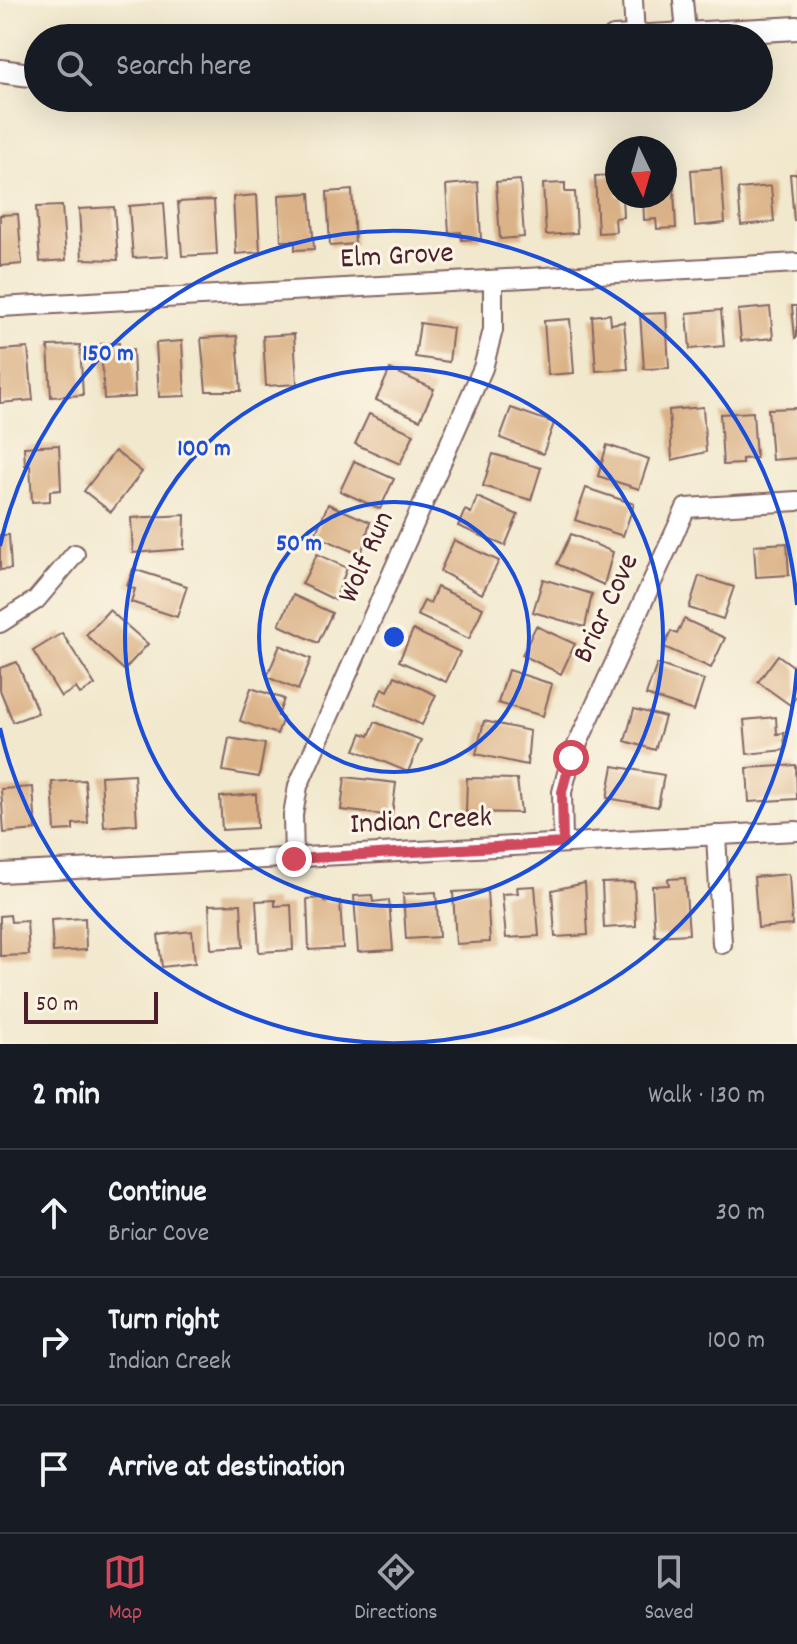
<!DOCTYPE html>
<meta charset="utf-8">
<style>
:root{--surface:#171b24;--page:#242831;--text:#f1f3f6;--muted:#9ea1a6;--line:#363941;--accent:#d1495b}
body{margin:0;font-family:Dekko,sans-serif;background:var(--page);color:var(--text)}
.compass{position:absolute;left:605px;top:136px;width:72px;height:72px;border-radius:50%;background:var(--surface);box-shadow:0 8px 32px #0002;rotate:175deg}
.scale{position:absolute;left:24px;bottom:20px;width:134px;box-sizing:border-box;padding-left:8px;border:4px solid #4a1f2b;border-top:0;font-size:22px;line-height:28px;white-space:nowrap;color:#4a1f2b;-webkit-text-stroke:6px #fcf5e5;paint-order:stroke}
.stop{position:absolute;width:24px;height:24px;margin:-18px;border:6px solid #d1495b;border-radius:50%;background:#fff}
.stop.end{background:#d1495b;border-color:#fff;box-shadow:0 2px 8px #0008}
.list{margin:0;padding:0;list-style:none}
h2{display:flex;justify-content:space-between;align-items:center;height:104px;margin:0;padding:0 32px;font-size:34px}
h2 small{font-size:26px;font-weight:400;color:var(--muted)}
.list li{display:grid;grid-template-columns:52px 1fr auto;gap:24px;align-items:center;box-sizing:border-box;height:128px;padding:0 32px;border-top:2px solid var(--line)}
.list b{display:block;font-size:30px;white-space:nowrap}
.list p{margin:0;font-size:26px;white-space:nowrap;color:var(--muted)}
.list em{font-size:26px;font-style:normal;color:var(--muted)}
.icon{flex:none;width:44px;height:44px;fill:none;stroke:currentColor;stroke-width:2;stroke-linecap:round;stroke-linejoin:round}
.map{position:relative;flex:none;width:797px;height:1044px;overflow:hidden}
.search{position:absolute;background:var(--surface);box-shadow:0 8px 32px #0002;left:24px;right:24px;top:24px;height:88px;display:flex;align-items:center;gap:20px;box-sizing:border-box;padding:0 28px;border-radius:44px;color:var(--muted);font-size:30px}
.sheet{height:488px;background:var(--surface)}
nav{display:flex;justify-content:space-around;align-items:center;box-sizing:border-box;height:112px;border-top:2px solid var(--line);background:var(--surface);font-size:22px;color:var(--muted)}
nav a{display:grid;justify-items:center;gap:4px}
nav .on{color:var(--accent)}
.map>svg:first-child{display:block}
</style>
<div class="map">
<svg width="797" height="1044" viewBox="0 0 797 1044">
<rect width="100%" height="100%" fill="#fcf5e5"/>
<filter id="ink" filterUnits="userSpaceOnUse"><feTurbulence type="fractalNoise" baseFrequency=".0125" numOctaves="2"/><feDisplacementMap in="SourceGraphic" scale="16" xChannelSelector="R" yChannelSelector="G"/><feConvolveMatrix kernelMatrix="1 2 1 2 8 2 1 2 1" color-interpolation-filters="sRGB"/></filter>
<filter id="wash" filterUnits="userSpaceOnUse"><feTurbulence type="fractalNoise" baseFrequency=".006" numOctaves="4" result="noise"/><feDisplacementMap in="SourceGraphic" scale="32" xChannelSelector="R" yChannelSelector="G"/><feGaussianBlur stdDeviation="1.8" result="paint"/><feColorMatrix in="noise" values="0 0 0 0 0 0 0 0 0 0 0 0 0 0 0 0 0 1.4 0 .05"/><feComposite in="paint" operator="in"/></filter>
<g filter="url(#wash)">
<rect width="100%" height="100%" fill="#f1e8cd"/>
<g id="blocks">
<!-- building -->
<g fill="#dcb388">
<polygon points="721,168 725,223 695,226 691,170"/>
<polygon points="673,172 676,228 657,229 656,219 644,220 643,196 665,196 665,173"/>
<polygon points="790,174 797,174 797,220 794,221"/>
<polygon points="617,175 617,196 622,196 623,217 615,218 616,232 598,233 595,176"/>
<polygon points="520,180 524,237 500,239 496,182"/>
<polygon points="478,182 481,239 462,240 461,232 449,233 446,185"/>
<polygon points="565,183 565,192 575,192 577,233 546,235 543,184"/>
<polygon points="771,186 774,222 741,225 738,189"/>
<polygon points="352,190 355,244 330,246 327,192"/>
<polygon points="310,193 314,249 295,250 295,241 281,241 279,195"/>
<polygon points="257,195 260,252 236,254 233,197"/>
<polygon points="214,200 217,254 182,256 178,202"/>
<polygon points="164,203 168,256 133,258 129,206"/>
<polygon points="62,206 66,260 40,262 36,207"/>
<polygon points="114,207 118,260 82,259 79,209"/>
<polygon points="18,214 22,264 0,266 0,215"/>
<polygon points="792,306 797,306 797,337 795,338"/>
<polygon points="770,307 773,338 741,341 738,310"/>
<polygon points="721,310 724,346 690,349 687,313"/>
<polygon points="666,313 669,368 644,369 640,314"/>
<polygon points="610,314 611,324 624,322 628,369 596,371 592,316"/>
<polygon points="570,319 574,373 548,375 544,321"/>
<polygon points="420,323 453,328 449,362 415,357"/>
<polygon points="294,334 297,384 266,386 263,336"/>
<polygon points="237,336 241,391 206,391 201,338"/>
<polygon points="182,341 185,396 159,397 156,343"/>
<polygon points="119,343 120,350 133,349 135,397 104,399 101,344"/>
<polygon points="80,345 83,395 51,397 48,346"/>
<polygon points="28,348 33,400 0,403 0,350"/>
<polygon points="390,369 434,389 420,420 376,400"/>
<polygon points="703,407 706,452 672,460 669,410"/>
<polygon points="511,408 554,423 543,454 500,438"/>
<polygon points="797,408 797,458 772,460 768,409"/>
<polygon points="753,412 756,458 742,459 742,464 723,465 720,414"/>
<polygon points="369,414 414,434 400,464 355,444"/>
<polygon points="59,445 61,490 50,491 50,501 32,502 30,465 25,465 24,447"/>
<polygon points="607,445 649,459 639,489 598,476"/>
<polygon points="115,451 142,472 111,512 84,491"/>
<polygon points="493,454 541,468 531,500 483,486"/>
<polygon points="354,461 394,479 380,509 340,491"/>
<polygon points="586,488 634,504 623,536 575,520"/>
<polygon points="477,497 518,515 505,546 458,526 465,510 471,513"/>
<polygon points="328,504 370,522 361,555 315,535"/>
<polygon points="185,515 184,549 133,553 131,518"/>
<polygon points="571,534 613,552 604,585 557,564"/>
<polygon points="0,535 9,535 11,569 0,570"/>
<polygon points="454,540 499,561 482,594 440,571"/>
<polygon points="787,543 789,575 756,577 754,545"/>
<polygon points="317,554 347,568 335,600 302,584"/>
<polygon points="133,569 187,586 177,617 131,602 135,589 127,586"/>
<polygon points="699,576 734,587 723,619 689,608"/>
<polygon points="543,579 592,594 585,627 533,612"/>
<polygon points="437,587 483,608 469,639 417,615 424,601 430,603"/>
<polygon points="293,595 332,613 318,643 279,625"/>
<polygon points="109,610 148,644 124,670 86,635"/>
<polygon points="684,619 725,638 711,668 664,647 671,631 677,634"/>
<polygon points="536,626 575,644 561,674 522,655"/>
<polygon points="413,630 460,652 446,682 399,661"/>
<polygon points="62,633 95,685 80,694 76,688 61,697 33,651"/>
<polygon points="280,645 311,659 298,690 267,677"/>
<polygon points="778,655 797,669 797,696 790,705 758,682"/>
<polygon points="17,662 38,713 13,722 0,690 0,668"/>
<polygon points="657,664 704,680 694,711 646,695"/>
<polygon points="508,670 552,684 543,716 498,703"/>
<polygon points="395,676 436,695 422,725 375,704 382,688 388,691"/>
<polygon points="251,688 284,699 278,716 283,718 277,734 240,721"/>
<polygon points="634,709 665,717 655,750 625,741"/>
<polygon points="776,717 777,734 784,733 785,750 747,754 744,720"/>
<polygon points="484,721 530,731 527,765 476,754"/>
<polygon points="375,722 421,740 408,772 355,750 362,733 369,736"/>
<polygon points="229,738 265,744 259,777 223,771"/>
<polygon points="796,765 797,799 749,802 747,768"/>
<polygon points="613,766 664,775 658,807 607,798"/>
<polygon points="134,774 137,824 104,827 101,776"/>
<polygon points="345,777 396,783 392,816 341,810"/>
<polygon points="467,778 517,779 521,813 466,812"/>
<polygon points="85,780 88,823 73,824 73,830 55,831 52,782"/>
<polygon points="33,787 36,830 4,833 1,789"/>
<polygon points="256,794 257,828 222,830 220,797"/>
<polygon points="789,874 792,925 758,928 754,877"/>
<polygon points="685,878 689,934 655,936 652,886 669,885 668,879"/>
<polygon points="634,882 636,926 604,928 602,883"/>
<polygon points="585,883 588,935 555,937 552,890"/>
<polygon points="535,886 539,936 506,938 502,894 518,893 517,887"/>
<polygon points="487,890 490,942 456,944 453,892"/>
<polygon points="436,892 439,937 406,939 403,894"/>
<polygon points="372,895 373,902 389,900 393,950 358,952 354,896"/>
<polygon points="323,898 324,902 340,901 343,948 309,950 307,899"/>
<polygon points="275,900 275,906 291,905 293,950 259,952 256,901"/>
<polygon points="241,904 243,947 211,949 209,905"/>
<polygon points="10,915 11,922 27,921 29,955 0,956 0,916"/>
<polygon points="85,918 86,950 53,952 51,920"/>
<polygon points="192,931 195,963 162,967 158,935"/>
</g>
</g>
</g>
<g filter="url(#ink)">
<use href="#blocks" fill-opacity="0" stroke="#846564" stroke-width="2"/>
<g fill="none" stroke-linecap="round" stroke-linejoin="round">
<!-- minor casing -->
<g stroke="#846564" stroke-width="22">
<g id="minor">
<polyline points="633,0 635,36"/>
<polyline points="683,0 686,33"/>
<polyline points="0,307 797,263"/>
<polyline points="0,623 36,600 75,554"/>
<polyline points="716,835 722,944"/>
<polyline points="563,843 562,792 571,758 686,508 797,501"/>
<polyline points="294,859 293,815 298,786 483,368 493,330 493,281"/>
<polyline points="0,873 797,831"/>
</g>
</g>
<!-- tertiary casing -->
<g stroke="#846564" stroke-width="26">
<g id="tertiary">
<polyline points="614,38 797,28"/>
<polyline points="0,71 38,76"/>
</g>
</g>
<!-- minor -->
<use href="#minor" stroke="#fff" stroke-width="18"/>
<!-- tertiary -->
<use href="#tertiary" stroke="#fff" stroke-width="22"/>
</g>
</g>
<g fill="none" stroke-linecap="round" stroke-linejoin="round" filter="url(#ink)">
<!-- route -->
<polyline stroke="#d1495b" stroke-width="10" points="294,859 563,843 562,792 571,758"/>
</g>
<!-- distance rings -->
<g fill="none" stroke="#1d4ed8" stroke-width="4">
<circle cx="394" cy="637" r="135"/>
<circle cx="394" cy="637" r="269"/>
<path d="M797 669A404 404 0 0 1 0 728M0 546A404 404 0 0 1 797 605"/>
</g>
<g text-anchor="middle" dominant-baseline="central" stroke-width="6" stroke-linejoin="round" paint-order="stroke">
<!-- street labels -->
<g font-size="30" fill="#4a1f2b" stroke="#fcf5e5">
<text transform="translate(397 258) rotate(-3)">Elm Grove</text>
<text transform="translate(368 558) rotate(-66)">Wolf Run</text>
<text transform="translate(608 609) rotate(-65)">Briar Cove</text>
<text transform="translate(421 823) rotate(-3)">Indian Creek</text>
</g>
</g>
<circle cx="394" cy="637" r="12" fill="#1d4ed8" stroke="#fcf5e5" stroke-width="4"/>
<g font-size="24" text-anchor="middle" font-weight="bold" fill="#1d4ed8" stroke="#fcf5e5" stroke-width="6" stroke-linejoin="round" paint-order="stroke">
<text x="108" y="360">150 m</text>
<text x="204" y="455">100 m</text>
<text x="299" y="550">50 m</text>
</g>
</svg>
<svg class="compass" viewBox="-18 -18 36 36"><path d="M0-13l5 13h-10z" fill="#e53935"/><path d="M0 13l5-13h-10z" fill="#9ea1a6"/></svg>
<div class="scale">50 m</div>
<div class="stop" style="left:571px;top:758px"></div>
<div class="stop end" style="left:294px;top:859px"></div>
<div class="search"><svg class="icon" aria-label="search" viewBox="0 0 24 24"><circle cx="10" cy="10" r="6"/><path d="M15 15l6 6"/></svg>Search here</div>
</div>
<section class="sheet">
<h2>2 min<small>Walk · 130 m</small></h2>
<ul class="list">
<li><svg class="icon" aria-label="ahead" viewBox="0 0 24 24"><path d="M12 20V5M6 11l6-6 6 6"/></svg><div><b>Continue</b><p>Briar Cove</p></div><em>30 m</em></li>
<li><svg class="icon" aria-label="right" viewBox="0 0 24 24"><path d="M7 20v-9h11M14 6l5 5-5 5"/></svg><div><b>Turn right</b><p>Indian Creek</p></div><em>100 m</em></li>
<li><svg class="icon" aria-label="arrive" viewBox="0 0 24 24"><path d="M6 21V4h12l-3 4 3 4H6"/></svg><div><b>Arrive at destination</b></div></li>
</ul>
</section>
<nav>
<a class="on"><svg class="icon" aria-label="map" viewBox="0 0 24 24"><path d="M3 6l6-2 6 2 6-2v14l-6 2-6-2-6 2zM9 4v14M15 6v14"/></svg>Map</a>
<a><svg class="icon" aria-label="directions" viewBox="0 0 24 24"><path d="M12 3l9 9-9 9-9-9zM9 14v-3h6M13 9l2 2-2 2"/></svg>Directions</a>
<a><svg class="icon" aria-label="saved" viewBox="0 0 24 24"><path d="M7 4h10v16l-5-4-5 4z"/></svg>Saved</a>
</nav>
